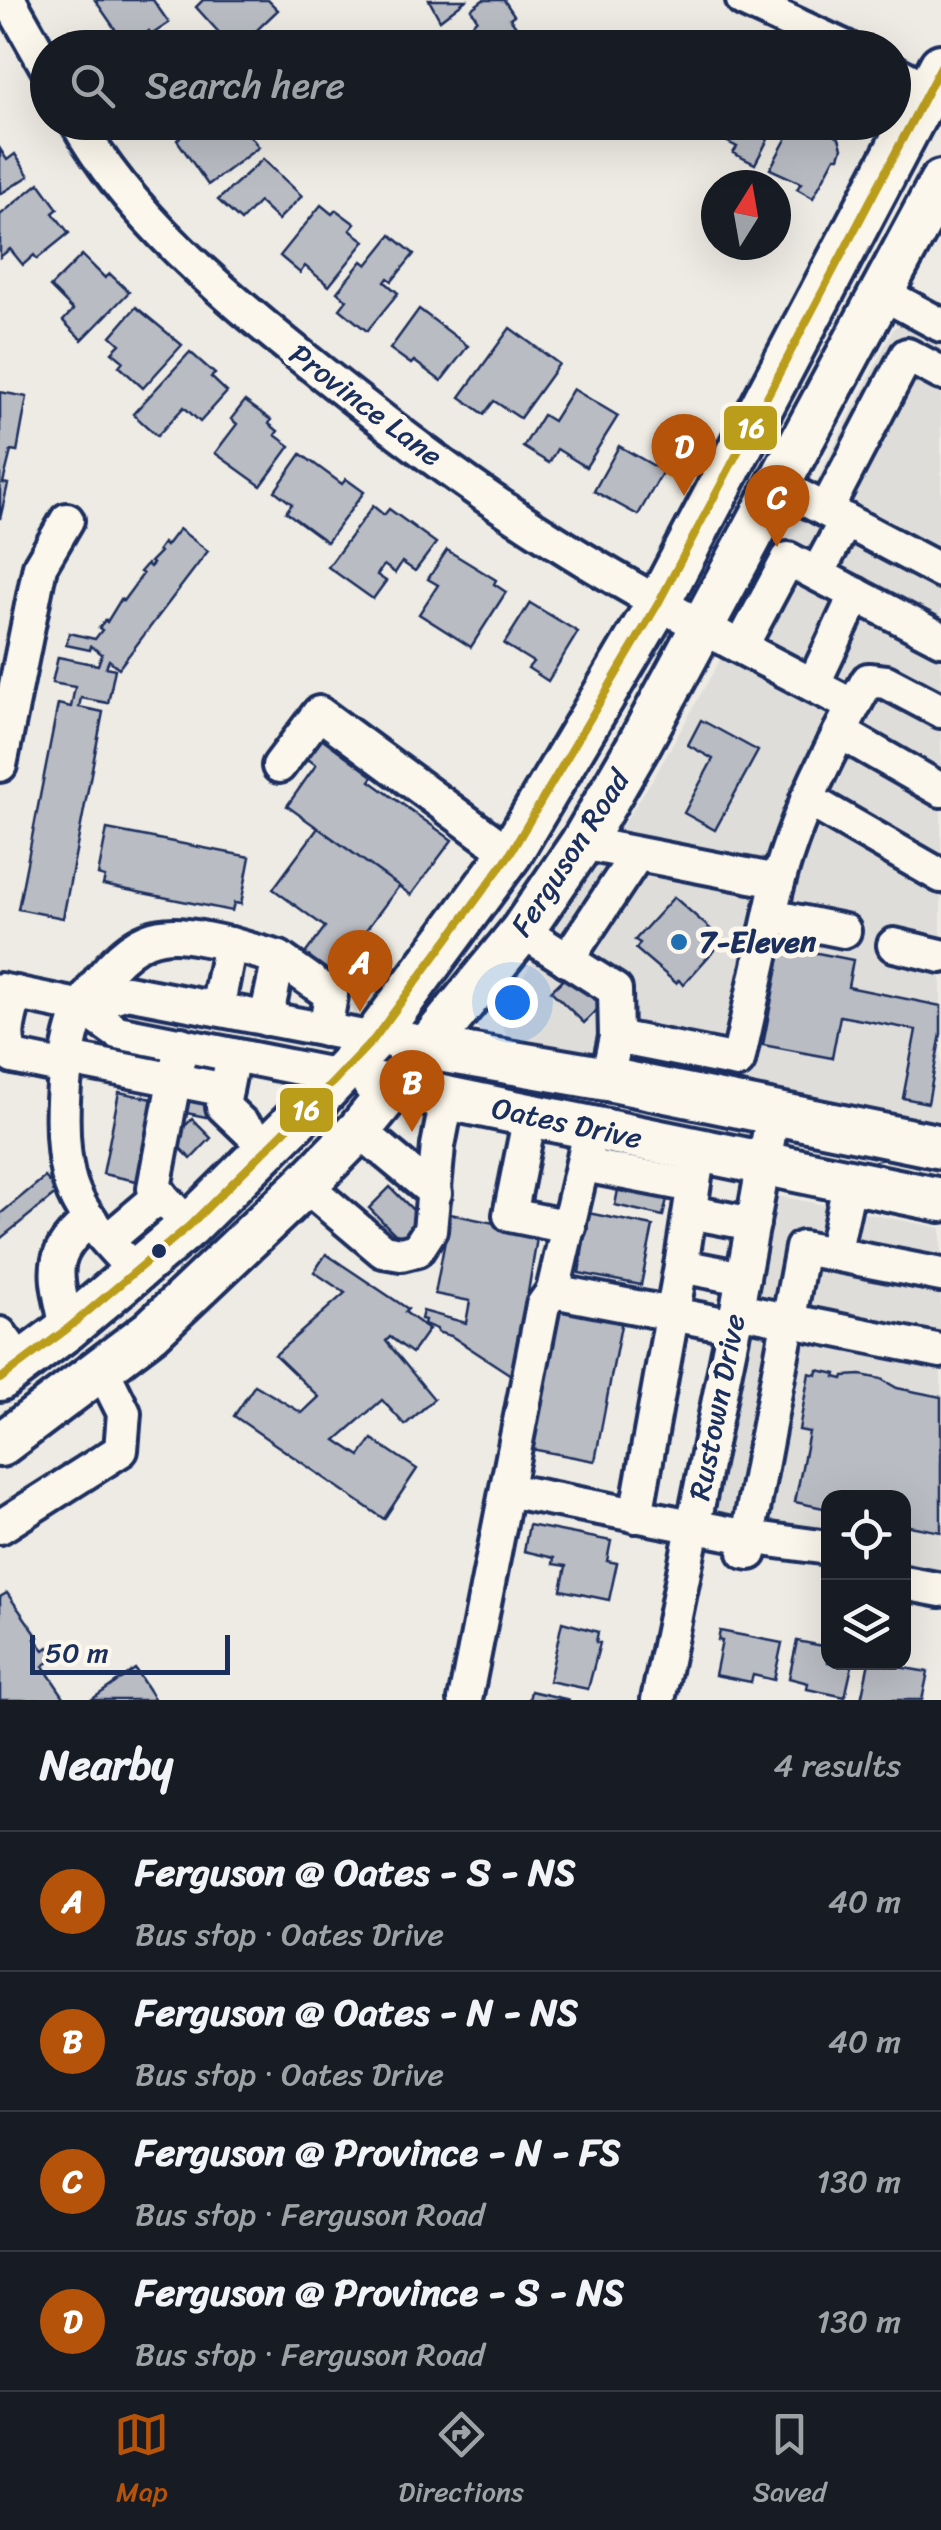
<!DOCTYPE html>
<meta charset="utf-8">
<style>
:root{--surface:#171b24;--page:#20242c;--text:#f1f3f6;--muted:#9ea1a6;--line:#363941;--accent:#b45309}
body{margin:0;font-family:Sriracha,sans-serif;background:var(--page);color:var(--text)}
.controls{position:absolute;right:30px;bottom:30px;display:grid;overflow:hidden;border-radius:20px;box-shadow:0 10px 40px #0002}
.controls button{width:90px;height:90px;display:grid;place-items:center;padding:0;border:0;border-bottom:2px solid var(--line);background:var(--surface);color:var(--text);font:50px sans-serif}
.compass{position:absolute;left:701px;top:170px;width:90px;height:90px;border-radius:50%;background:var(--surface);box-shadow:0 10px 40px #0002;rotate:11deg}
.scale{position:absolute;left:30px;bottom:25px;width:200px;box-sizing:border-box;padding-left:10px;border:5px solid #1b2f5e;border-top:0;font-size:28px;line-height:35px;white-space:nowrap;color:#1b2f5e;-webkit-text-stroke:8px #fbf7ec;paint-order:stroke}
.you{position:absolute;left:512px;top:1002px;width:35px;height:35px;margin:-25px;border:8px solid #fff;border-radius:50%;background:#1a73e8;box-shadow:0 0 0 15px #1a73e833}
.badge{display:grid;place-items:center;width:65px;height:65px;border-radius:50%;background:var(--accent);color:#fff;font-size:32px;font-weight:700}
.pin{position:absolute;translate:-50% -82px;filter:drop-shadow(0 2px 5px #0008)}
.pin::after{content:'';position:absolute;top:52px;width:35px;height:30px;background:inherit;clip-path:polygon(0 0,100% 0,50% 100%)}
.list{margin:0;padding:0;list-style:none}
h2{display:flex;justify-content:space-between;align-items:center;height:130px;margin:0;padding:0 40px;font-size:42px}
h2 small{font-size:32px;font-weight:400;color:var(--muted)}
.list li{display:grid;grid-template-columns:65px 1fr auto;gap:30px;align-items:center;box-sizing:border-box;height:140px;padding:0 40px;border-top:2px solid var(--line)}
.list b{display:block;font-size:38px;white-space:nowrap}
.list p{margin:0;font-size:32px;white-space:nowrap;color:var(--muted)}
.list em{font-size:32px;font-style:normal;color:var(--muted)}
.icon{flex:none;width:55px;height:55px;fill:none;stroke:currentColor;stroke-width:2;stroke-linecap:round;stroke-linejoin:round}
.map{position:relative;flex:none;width:941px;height:1700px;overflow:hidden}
.search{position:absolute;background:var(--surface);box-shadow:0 10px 40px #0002;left:30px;right:30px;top:30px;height:110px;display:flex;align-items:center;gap:25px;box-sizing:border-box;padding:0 35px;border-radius:55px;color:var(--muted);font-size:38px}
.sheet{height:690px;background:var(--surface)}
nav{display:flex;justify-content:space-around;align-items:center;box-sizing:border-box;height:140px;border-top:2px solid var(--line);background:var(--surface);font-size:28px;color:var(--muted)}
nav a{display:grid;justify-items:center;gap:5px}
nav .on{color:var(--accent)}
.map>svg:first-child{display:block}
</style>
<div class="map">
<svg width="941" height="1700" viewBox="0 0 941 1700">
<rect width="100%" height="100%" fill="#eeebe4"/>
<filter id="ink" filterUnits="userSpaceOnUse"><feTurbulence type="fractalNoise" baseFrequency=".01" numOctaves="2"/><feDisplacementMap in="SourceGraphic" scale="20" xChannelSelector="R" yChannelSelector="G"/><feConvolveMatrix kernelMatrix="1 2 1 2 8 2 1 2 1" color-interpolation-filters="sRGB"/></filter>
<g filter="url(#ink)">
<!-- built -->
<g fill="#deddda">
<polygon points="903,319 941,339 941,1125 506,1035 498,1015 656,774 785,544 893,330"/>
<polygon points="779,1196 941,1228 941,1584 904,1577 904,1498 828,1498 828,1562 711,1539"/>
</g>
<!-- building -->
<g fill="#b9bcc3" stroke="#1b2f5e" stroke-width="2.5">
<polygon points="95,0 153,0 169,23 151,35 149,31 126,48 108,48 102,38 115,29"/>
<polygon points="203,0 268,0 278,10 238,48 233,48 196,7"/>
<polygon points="429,0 466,0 440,20"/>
<polygon points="483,0 504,0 514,15 510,18 521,33 527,34 535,48 463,48 466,31 477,19 471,9"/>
<polygon points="577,31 591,34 602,48 561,48"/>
<polygon points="197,122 214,122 219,128 226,122 252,122 258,129 250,136 259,147 208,185 177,140"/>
<polygon points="714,122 777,122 755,164 733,153 737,147 709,132"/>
<polygon points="786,122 821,122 819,126 839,138 842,148 839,157 835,157 813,198 797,189 801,183 770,169 792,128"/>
<polygon points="0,149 7,160 15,154 29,176 0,194"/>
<polygon points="263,159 302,196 278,220 259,202 241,221 218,200"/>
<polygon points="39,183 58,209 53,213 69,233 37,259 34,255 23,265 10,249 0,257 0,215"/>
<polygon points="321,205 332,214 336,210 355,224 350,230 365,241 329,286 305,266 300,273 280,256"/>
<polygon points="391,235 414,254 392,281 388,278 385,282 398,293 367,331 340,309 347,300 337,292 362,261 367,265"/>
<polygon points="82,255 105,278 110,274 129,292 82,340 63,321 73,310 50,287"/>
<polygon points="136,307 182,345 143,388 119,366 123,361 112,352 120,344 111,336"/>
<polygon points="419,309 468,346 441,381 414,361 411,364 390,349"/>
<polygon points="510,328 559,364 520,418 494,401 484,414 460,397"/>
<polygon points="190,352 215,374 211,377 227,392 200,422 184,407 157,436 133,414"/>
<polygon points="573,389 618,416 586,467 557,449 549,463 523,447 543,415 553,421"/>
<polygon points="0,392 27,397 17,452 11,451 3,483 8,484 0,519"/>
<polygon points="245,401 271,420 269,424 278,431 275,435 290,446 261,486 215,453 237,424 231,419"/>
<polygon points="619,446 663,471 638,515 594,491"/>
<polygon points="301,454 342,484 346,479 364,492 327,542 286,512 292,504 275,491"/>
<polygon points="373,506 384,515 389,509 436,543 415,571 402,562 395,573 384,565 377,575 386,581 373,599 328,567"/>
<polygon points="179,529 208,551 119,668 109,660 106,667 115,669 108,703 81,698 79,707 103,712 63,918 18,909 58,704 71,707 75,687 52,683 58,657 98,665 102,654 91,646 90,650 66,645 69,633 95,639 102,630 99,628 105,620 107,622 121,599 123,601 143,574 140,572 147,564 150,567 153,564 150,562 160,552 158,550 163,543 166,546"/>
<polygon points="447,550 496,580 494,584 506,592 471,647 419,614 438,585 428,579"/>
<polygon points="530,603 578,632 548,681 528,668 533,662 504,644"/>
<polygon points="701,720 758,751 715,830 684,813 713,759 688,745"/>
<polygon points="323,730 378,770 370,781 452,840 411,895 287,806 316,765 304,756"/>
<polygon points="318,828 399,886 366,930 389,946 376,964 354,948 331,980 302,958 325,927 273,889"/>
<polygon points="107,829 250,857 241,904 234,903 232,911 103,885 105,877 98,875"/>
<polygon points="674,897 723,940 683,985 679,980 676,983 636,949 640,943 635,940"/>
<polygon points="782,946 853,960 848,987 941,1006 941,1034 928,1103 903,1098 916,1030 840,1016 832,1058 763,1045"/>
<polygon points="573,970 606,1001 584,1023 551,991"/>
<polygon points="182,1087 211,1093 206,1117 177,1111"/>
<polygon points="119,1092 157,1100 141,1182 103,1174"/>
<polygon points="192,1119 211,1138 191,1159 171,1139"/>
<polygon points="621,1175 670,1186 663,1216 615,1205"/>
<polygon points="45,1177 58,1192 0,1239 0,1214"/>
<polygon points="390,1187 425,1222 404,1243 369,1208"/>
<polygon points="588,1213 653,1226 641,1285 579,1273"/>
<polygon points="450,1214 538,1232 514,1377 451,1336 437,1332 437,1329 424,1324 425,1320 421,1319 423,1311 466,1323 470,1301 435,1294"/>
<polygon points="326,1254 408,1309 405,1312 429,1329 412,1353 390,1337 386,1341 434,1399 405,1425 382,1400 336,1440 360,1456 372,1439 417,1469 384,1519 234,1416 255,1385 302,1413 319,1397 275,1355 345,1293 314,1272"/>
<polygon points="553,1307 622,1320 595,1461 526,1448"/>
<polygon points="818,1370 836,1374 835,1377 843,1379 844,1376 861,1375 881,1379 897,1388 941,1397 941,1532 904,1525 904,1498 828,1498 828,1509 795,1502 809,1432 799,1430 809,1373 817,1375"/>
<polygon points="529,1525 611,1541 607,1561 617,1563 609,1600 561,1590 566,1566 553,1564 554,1558 524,1551"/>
<polygon points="7,1593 38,1637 35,1639 44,1650 48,1647 55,1658 43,1666 66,1700 0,1700 0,1597"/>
<polygon points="562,1622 598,1632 596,1642 600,1643 588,1689 549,1681"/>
<polygon points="720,1631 782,1643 774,1680 753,1675 751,1682 715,1675 722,1641 718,1640"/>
<polygon points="797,1641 828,1647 828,1662 853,1662 845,1697 807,1689 808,1683 789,1678"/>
<polygon points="869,1662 928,1672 922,1700 861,1700"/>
<polygon points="135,1669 155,1700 91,1700"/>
<polygon points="531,1691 570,1700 529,1700"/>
</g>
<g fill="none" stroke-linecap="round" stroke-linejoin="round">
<!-- minor casing -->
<g stroke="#1b2f5e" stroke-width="40">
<g id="minor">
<polyline points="9,0 48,69"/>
<polyline points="743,0 846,48"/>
<polyline points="894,72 941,97"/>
<path d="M77,122C128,214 222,293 302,357C383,422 466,486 554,541C650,602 752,653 853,706"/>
<polyline points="882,293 941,325"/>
<polyline points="780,486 941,571"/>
<polyline points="826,510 907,355 941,373"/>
<polyline points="817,574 846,520"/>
<polyline points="741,647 788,559 941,639"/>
<polyline points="813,685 856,594"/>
<polyline points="840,732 941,790"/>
<polyline points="0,765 40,566 67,520"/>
<polyline points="279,766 319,713 510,854"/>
<polyline points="807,799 941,876"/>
<polyline points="582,843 777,881"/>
<path d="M770,916C787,832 826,755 868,680L886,682L941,711"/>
<polyline points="522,931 615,990 616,1037"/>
<polyline points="230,944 279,958 331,995 325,1030"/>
<polyline points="894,945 941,956"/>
<polyline points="567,960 636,856"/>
<polyline points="0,990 82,1007 117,1032 339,1076"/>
<path d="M16,993C11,1014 1,1037 13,1057L66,1068"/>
<polyline points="82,1007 127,992 374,1039"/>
<polyline points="266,1019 279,958"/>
<polyline points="181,1044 154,1188 189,1226"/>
<polyline points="69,1059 226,1090"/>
<polyline points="230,1070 223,1106 268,1149"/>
<polyline points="607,1079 616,1037 738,1061 770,916 844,931"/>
<polyline points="530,1116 510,1215 569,1227"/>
<polyline points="359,1130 435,1193"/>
<polyline points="584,1165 693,1186"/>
<polyline points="850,1181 834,1254 941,1275"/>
<polyline points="305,1185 383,1251 401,1254 417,1250 430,1230 438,1146 447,1099"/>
<polyline points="690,1212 753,1224"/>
<polyline points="108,1240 161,1195"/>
<polyline points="681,1266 699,1151"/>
<path d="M135,1272C114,1248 87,1223 74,1193C55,1152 61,1044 83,1005C96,982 122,950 147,940C174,929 202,939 230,944L217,1009"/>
<polyline points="553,1291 734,1326"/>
<polyline points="737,1310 941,1351"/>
<path d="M67,1329C58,1279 43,1255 91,1220"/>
<polyline points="0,1334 22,1364"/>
<polyline points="507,1490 748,1537 745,1552 750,1553"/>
<polyline points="636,1516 681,1266 743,1278"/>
<polyline points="0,1527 121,1450 124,1413 102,1369"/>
<polyline points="828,1548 748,1537 802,1248 834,1254"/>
<polyline points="904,1583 941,1590"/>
<polyline points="465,1700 543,1305 553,1291 591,1128"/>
<polyline points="658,1700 734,1326 773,1113"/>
</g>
</g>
<!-- major casing -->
<g stroke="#1b2f5e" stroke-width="50">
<g id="major">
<polyline points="404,1044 607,1079 941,1147"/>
<polyline points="374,1083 941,1200"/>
<polyline points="0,1379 67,1329 189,1226 315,1101 374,1039 510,854 659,602 941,66"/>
<polyline points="0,1445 151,1331 305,1185 359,1130 522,931 582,843 637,748 941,182"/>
</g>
</g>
<!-- minor -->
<use href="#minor" stroke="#fbf7ec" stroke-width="32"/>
<!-- major -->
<use href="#major" stroke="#fbf7ec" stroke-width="42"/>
<!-- bus-1 casing -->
<g stroke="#fbf7ec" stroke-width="15">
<polyline id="bus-1" points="0,1379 67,1329 189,1226 315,1101 374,1039 510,854 659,602 941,66"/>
</g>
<!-- bus-1 -->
<use href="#bus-1" stroke="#bb9d1c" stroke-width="8"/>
</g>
</g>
<!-- markers -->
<circle fill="#1f6fb2" stroke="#fbf7ec" stroke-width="4" cx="679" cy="942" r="10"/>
<circle fill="#1b2f5e" stroke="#fbf7ec" stroke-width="4" cx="159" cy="1251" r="9"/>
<g text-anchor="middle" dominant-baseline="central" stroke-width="10" stroke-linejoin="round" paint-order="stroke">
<!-- street labels -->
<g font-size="30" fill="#1b2f5e" stroke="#fbf7ec">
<text transform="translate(366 405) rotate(37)">Province Lane</text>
<text transform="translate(570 853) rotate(-57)">Ferguson Road</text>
<text transform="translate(567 1123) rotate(12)">Oates Drive</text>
<text transform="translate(717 1407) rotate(-79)">Rustown Drive</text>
</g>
<!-- poi labels -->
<g font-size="30" font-weight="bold" fill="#1b2f5e" stroke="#fbf7ec" text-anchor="start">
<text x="699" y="942">7-Eleven</text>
</g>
</g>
<g stroke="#fbf7ec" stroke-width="4">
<rect x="722" y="404" width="57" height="48" rx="10" fill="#bb9d1c"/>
<rect x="278" y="1086" width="57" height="48" rx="10" fill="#bb9d1c"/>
</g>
<g font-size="28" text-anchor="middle" font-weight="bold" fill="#fff">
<text x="751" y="437">16</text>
<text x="306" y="1119">16</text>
</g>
</svg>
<div class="controls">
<button><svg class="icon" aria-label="locate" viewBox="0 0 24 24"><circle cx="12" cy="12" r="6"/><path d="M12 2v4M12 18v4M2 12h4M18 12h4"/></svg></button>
<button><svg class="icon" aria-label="layers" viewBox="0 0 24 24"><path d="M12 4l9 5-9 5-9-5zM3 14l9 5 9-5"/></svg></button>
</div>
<svg class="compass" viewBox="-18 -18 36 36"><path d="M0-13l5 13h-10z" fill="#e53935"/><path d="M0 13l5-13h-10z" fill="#9ea1a6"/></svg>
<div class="scale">50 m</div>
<div class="you"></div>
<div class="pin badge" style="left:360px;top:1012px">A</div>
<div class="pin badge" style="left:412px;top:1132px">B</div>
<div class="pin badge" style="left:777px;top:547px">C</div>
<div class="pin badge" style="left:684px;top:496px">D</div>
<div class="search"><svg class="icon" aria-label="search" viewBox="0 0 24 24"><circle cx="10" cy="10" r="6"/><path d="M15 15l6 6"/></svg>Search here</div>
</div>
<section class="sheet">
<h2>Nearby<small>4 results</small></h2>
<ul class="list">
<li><span class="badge">A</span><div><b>Ferguson @ Oates - S - NS</b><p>Bus stop · Oates Drive</p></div><em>40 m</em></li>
<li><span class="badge">B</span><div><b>Ferguson @ Oates - N - NS</b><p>Bus stop · Oates Drive</p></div><em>40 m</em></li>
<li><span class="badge">C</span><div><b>Ferguson @ Province - N - FS</b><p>Bus stop · Ferguson Road</p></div><em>130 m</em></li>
<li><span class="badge">D</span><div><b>Ferguson @ Province - S - NS</b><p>Bus stop · Ferguson Road</p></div><em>130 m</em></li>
</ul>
</section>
<nav>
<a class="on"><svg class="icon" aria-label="map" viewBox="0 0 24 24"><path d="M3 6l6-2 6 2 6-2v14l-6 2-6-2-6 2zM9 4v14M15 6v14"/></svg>Map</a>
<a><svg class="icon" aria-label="directions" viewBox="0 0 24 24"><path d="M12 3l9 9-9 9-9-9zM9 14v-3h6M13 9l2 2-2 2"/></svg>Directions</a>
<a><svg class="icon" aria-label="saved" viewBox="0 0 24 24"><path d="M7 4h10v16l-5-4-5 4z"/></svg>Saved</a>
</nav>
